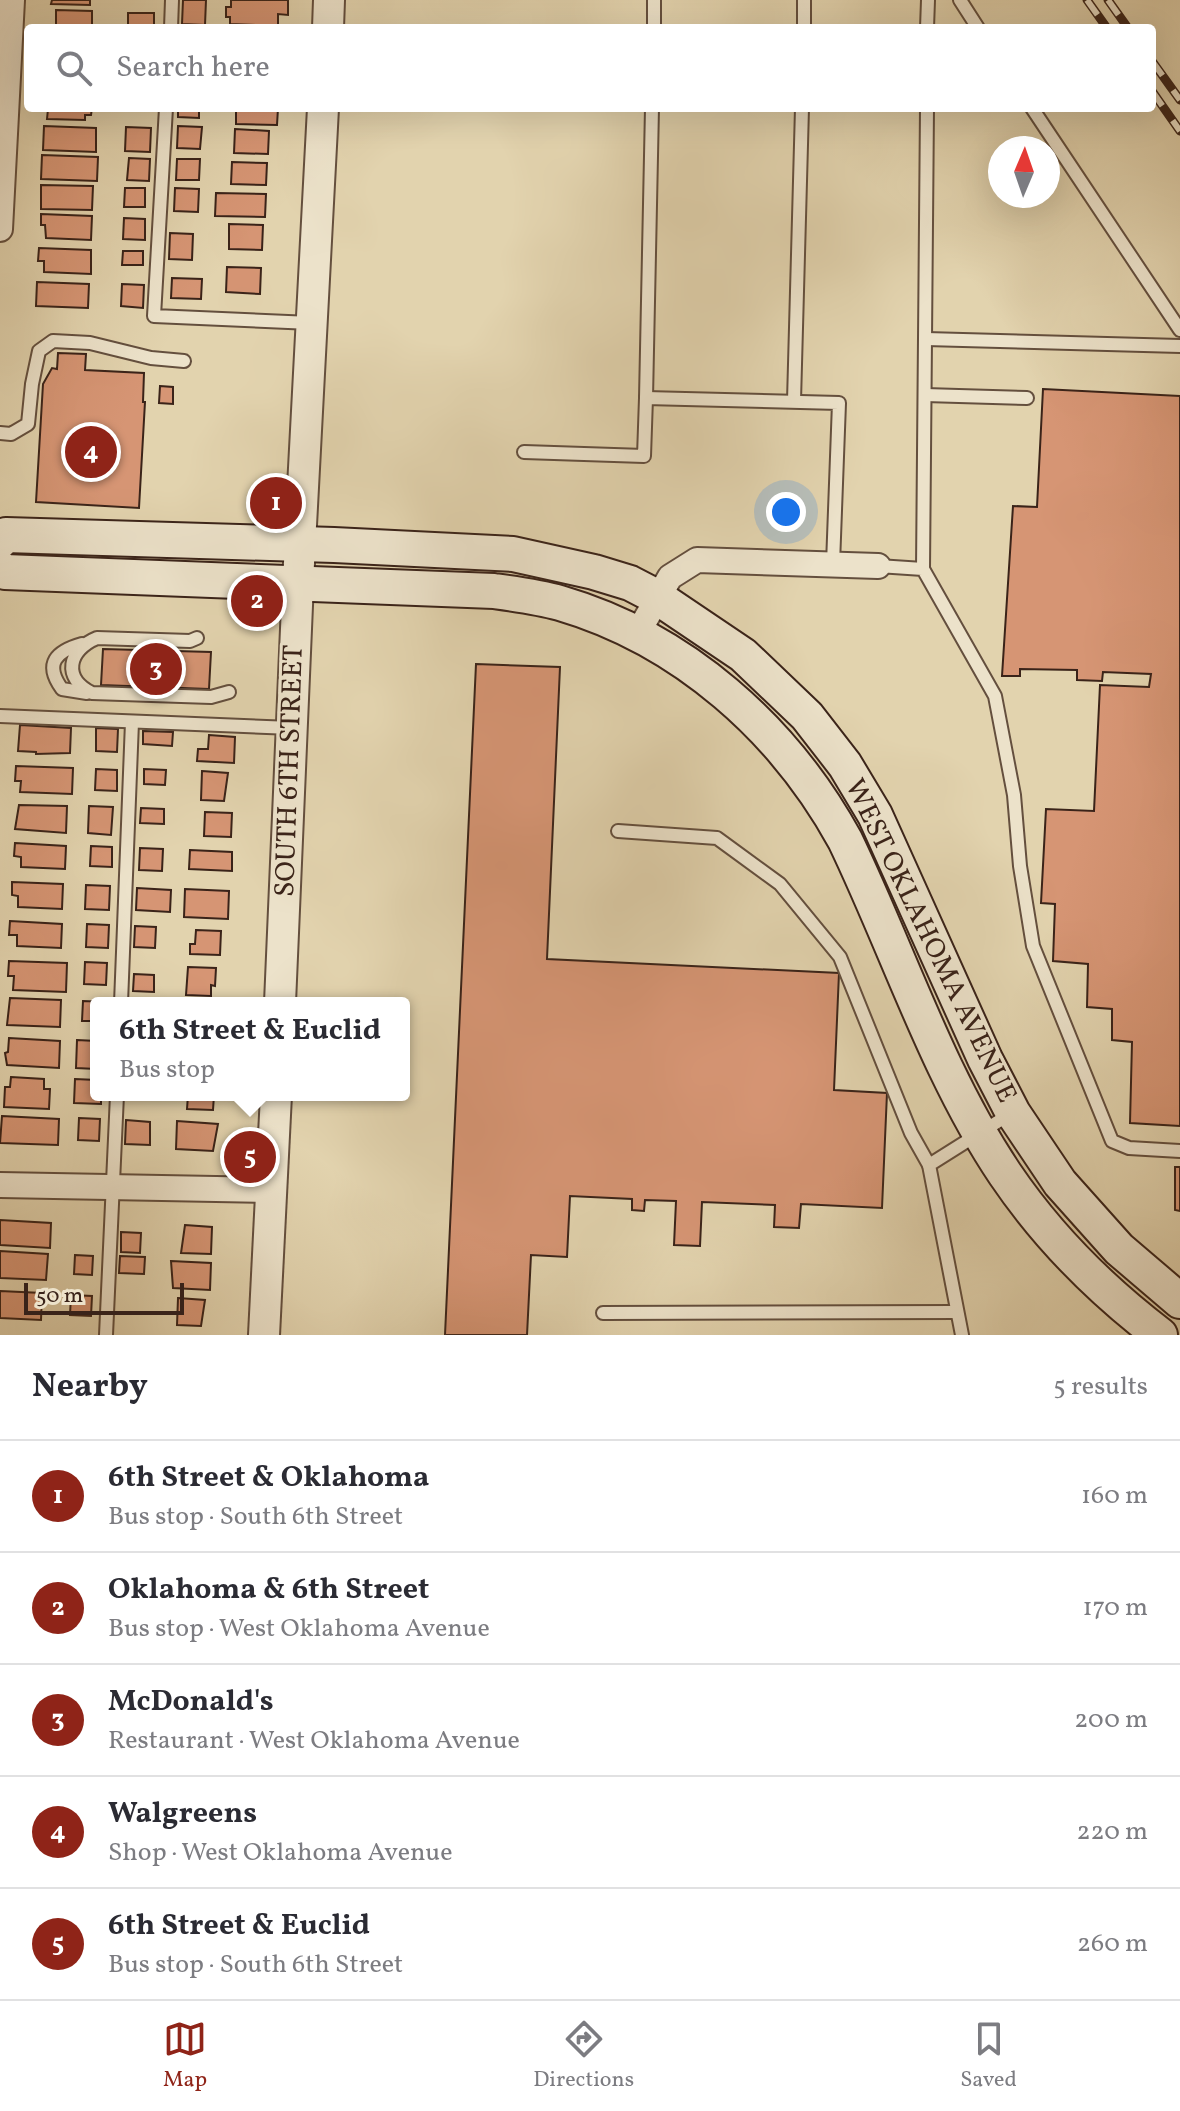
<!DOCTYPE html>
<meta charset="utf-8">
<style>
:root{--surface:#fff;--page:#f2f2f3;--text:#2b2b33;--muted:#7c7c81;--line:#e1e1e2;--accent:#8f2418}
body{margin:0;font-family:Vollkorn,serif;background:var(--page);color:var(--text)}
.compass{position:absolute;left:988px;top:136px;width:72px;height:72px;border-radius:50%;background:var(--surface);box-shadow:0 8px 32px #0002;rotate:2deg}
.scale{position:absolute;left:24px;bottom:20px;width:160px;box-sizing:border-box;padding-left:8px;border:4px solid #3a2319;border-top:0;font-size:22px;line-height:28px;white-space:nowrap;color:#3a2319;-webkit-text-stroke:6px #ece2ca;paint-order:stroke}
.you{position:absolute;left:786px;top:512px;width:28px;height:28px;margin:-20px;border:6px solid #fff;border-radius:50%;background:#1a73e8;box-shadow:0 0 0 12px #1a73e833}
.badge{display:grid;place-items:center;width:52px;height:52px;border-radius:50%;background:var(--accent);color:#fff;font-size:26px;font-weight:700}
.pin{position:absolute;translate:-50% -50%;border:4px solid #fff;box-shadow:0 2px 8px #0006}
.popup{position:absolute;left:90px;top:997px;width:320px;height:104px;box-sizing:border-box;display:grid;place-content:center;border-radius:8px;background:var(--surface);filter:drop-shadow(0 2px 6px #0005);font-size:26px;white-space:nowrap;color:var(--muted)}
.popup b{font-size:30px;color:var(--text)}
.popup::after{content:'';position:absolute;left:50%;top:100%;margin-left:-16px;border:16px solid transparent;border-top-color:var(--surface)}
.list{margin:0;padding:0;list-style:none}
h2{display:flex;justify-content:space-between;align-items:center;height:104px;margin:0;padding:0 32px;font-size:34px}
h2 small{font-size:26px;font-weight:400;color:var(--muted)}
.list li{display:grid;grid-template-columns:52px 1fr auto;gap:24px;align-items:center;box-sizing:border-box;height:112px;padding:0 32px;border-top:2px solid var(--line)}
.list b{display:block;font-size:30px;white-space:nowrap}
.list p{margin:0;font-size:26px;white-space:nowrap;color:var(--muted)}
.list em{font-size:26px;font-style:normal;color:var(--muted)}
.icon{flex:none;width:44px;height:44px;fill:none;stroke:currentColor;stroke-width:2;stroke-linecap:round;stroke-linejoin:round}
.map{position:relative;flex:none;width:1180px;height:1335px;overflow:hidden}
.search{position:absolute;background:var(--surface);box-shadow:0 8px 32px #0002;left:24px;right:24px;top:24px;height:88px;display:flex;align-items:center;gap:20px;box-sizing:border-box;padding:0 28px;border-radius:8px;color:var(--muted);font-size:30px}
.sheet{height:664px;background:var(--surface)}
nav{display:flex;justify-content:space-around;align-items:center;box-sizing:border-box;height:112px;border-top:2px solid var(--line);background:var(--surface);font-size:22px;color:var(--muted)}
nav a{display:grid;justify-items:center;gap:4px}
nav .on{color:var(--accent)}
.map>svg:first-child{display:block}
</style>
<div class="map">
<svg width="1180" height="1335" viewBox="0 0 1180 1335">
<rect width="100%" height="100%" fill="#e2d3ae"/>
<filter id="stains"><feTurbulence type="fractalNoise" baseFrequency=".0025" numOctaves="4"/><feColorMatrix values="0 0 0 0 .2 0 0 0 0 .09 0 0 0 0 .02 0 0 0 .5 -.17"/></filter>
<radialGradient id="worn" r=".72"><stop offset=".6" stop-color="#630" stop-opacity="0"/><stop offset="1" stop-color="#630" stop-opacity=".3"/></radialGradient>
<!-- building -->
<g fill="#d69574" stroke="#3a2319" stroke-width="2">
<polygon points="52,0 90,0 90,5 51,4"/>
<polygon points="183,0 206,0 205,25 182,24"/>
<polygon points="231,0 288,0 288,15 278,14 278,26 230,24 230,17 226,17 226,7 231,7"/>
<polygon points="56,10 92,11 92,28 56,28"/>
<rect x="128" y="13" width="26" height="15"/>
<polygon points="53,108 92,108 91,115 85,115 85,120 47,119 48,109"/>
<polygon points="178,108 199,108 199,118 178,117"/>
<polygon points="236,108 278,108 277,125 236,124"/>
<polygon points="44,126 96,128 96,152 43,150"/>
<polygon points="178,126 202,127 200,149 177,148"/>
<polygon points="126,127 151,128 150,152 125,151"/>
<polygon points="235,129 269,131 268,154 234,153"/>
<polygon points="42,155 98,157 97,181 41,179"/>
<polygon points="129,158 150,159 149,181 127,180"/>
<polygon points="177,159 200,159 199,180 176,180"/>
<polygon points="232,162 267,163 266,185 231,184"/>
<polygon points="41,185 93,186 92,210 41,209"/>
<polygon points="125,188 145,188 145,207 124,207"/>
<polygon points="175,188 199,189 198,212 174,211"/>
<polygon points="216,193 266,194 265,217 215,216"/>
<polygon points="41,214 92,216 91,240 46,238 45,225 41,225"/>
<polygon points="124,218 145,219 145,240 123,239"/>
<polygon points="229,224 263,225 262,250 229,249"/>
<polygon points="170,233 193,234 192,260 169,259"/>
<polygon points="39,248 91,250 91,274 44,272 44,261 38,261"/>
<polygon points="123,251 143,251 143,265 122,265"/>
<polygon points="227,267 261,268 260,294 226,292"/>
<polygon points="172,278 202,279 201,299 171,298"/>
<polygon points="37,282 89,284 88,308 36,306"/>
<polygon points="122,284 144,285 143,308 121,306"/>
<polygon points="58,353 86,354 85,370 144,373 143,402 145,402 139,508 36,502 43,384 52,368 57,369"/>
<polygon points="160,386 173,387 173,404 159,403"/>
<polygon points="1043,389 1180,396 1180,1126 1130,1123 1132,1042 1112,1040 1112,1009 1087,1007 1088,964 1053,961 1055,904 1041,903 1046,809 1094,811 1100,685 1149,687 1151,674 1103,672 1102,681 1077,680 1077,670 1020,669 1020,676 1002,676 1013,506 1037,507"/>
<polygon points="103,649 211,652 209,689 101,685"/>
<polygon points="476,664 560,667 547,959 839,973 834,1090 887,1093 882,1208 801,1204 799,1228 774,1227 775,1205 702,1202 700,1246 674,1245 676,1201 645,1200 644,1211 632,1210 632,1199 570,1196 567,1257 531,1255 527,1335 445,1335"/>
<polygon points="20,725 71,728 70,753 36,754 36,752 18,751"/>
<polygon points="96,728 118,729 117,752 96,751"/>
<polygon points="143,731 173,732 172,746 143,744"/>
<polygon points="209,735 235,737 234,763 197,761 198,749 208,749"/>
<polygon points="16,766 73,768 72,794 20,792 21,781 15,781"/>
<polygon points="96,769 117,770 117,791 95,790"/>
<polygon points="144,769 166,770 165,785 144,784"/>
<polygon points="202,771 228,773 224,801 201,800"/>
<polygon points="19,805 67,806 66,833 15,829"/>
<polygon points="89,806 113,807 111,835 88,833"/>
<polygon points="141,808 164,809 164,824 140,823"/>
<polygon points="205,812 232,813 231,837 204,836"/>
<polygon points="15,843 66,846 65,869 21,867 21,857 14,856"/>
<polygon points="91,846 112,847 112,867 90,866"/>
<polygon points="140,848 163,849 162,871 139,870"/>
<polygon points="190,850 232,852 232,871 189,869"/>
<polygon points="12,882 63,884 62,909 18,907 18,896 12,895"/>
<polygon points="86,885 110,886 109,910 85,909"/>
<polygon points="137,888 171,890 170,912 136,910"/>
<polygon points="185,889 229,891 228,919 184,917"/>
<polygon points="10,921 62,924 61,948 17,946 17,935 9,935"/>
<polygon points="87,924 109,925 108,948 86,947"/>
<polygon points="135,926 156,927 155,948 134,947"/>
<polygon points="196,930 221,931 220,955 190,954 190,944 195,944"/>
<polygon points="9,961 67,963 66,992 13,990 14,976 8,976"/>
<polygon points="85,962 107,963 106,985 84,984"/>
<polygon points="188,967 216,968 215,986 211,985 211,996 186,995"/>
<polygon points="134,974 154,975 154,992 133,991"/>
<polygon points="10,998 61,1000 60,1027 7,1025"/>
<polygon points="83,1001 105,1002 96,1003 96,1021 82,1021"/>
<polygon points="9,1038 60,1041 59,1068 7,1065 5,1053 8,1052"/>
<polygon points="77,1040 96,1041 96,1069 76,1068"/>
<polygon points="11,1077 44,1079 44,1089 50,1089 49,1109 4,1107 5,1087 10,1087"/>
<polygon points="75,1079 96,1080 96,1095 101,1095 101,1104 74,1103"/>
<polygon points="188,1095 214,1095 213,1110 187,1109"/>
<polygon points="2,1116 59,1119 58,1145 0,1143"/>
<polygon points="79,1118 100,1119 99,1141 78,1140"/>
<polygon points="126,1120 150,1122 150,1145 125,1144"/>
<polygon points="177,1121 218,1124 213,1151 176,1149"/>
<polygon points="1175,1167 1180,1167 1180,1211 1175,1210"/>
<polygon points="0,1220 51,1223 50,1248 0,1245"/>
<polygon points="185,1225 212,1227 211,1254 181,1253"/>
<polygon points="121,1232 141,1233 140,1253 121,1252"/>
<polygon points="0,1251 48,1254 46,1280 0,1278"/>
<polygon points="75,1255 93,1256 92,1275 74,1274"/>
<polygon points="120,1256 145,1257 144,1274 119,1273"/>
<polygon points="171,1261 211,1263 210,1290 173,1288"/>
<polygon points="0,1291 42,1293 41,1320 0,1318"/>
<polygon points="71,1295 92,1296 91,1316 70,1315"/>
<polygon points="178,1298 205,1300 201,1326 177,1325"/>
</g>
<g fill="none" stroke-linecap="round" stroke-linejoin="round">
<!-- service casing -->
<g stroke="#644f3e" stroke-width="16">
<g id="service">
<polyline points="960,0 978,28"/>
<polyline points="171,28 172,0"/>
<polyline points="654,28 654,0"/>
<polyline points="804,28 804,0"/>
<polyline points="927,28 928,0"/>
<polyline points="166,108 154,316 311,323"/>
<polyline points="1032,108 1180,330"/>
<polyline points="926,339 1180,346"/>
<polyline points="925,395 1027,398"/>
<polyline points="646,398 652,108"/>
<polyline points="794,401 802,108"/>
<polyline points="0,433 11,434 28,424 32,384 39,351 53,341 90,343 151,358 184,361"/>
<polyline points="524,452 644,456 646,398 839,403 833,564"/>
<polyline points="878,566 923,569 995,696 1014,795 1020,866 1033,946 1112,1141 1129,1148 1180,1151"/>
<polyline points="923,569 927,108"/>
<path d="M197,638L190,641L97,638C68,650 62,678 92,693L211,697L229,692"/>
<path d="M82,644C57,651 43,663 62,689L87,693"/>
<polyline points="0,716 292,728"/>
<polyline points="618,831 717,838 780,884 840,957 911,1133 929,1165"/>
<polyline points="121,1003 132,722"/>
<polyline points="603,1313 957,1312"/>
<polyline points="106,1335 117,1095"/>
<polyline points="962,1335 929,1165 1010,1114"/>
</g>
</g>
<!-- minor casing -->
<g stroke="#644f3e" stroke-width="28">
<g id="minor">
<polyline points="0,229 12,0"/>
<polyline points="637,634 670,577 697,560 878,566"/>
<polyline points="0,1185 272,1190"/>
</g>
</g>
<!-- tertiary casing -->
<g stroke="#644f3e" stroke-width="34">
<g id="tertiary">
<polyline points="328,28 329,0"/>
<polyline points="280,1003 298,582 323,108"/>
<polyline points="264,1335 276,1095"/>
</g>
</g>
<!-- secondary casing -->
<g stroke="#3a2319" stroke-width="38">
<g id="secondary">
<polyline points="0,541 6,535 334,545 513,554 594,572 630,583 657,597 743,655 807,716 845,765 875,815 985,1059 1013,1113 1060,1183 1119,1249 1180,1301"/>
<path d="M0,568L5,572L494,591C516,594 539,597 560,603C683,639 784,729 845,840C898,950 937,1073 1005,1174C1047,1236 1101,1290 1160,1335"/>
</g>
</g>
<!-- service -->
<use href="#service" stroke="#ece2ca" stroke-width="12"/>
<!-- minor -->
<use href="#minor" stroke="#ece2ca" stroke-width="24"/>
<!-- tertiary -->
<use href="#tertiary" stroke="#ece2ca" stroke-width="30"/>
<!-- secondary -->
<use href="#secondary" stroke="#ece2ca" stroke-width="34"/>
<!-- rail casing -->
<g stroke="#3a2319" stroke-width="9">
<g id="rail">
<polyline points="1087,0 1107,28"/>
<polyline points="1108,0 1128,28"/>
<polyline points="1152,61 1180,100"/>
<polyline points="1152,91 1180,131"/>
</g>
</g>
<!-- rail -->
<use href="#rail" stroke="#ece2ca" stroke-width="6" stroke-dasharray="18" stroke-linecap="butt"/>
</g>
<g text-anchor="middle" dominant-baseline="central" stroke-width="6" stroke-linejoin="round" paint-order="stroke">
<!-- street labels -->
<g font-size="28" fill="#3a2319" stroke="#ece2ca">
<text transform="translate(290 771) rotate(-88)">SOUTH 6TH STREET</text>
<text transform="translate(930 941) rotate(64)">WEST OKLAHOMA AVENUE</text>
</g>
</g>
<rect width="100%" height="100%" filter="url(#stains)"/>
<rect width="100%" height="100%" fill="url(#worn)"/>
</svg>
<svg class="compass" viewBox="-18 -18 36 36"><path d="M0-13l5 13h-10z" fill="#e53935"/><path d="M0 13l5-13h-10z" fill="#7c7c81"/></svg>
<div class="scale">50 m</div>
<div class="you"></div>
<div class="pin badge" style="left:276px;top:503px">1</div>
<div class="pin badge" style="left:257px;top:601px">2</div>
<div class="pin badge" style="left:156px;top:669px">3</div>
<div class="pin badge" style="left:91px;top:452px">4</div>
<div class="pin badge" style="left:250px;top:1157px">5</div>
<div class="popup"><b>6th Street &amp; Euclid</b>Bus stop</div>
<div class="search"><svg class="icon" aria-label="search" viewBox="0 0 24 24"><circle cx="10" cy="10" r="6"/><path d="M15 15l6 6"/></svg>Search here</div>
</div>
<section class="sheet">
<h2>Nearby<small>5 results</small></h2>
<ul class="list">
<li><span class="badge">1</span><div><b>6th Street &amp; Oklahoma</b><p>Bus stop · South 6th Street</p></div><em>160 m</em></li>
<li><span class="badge">2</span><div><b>Oklahoma &amp; 6th Street</b><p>Bus stop · West Oklahoma Avenue</p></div><em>170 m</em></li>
<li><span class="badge">3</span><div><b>McDonald's</b><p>Restaurant · West Oklahoma Avenue</p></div><em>200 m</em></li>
<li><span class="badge">4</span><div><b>Walgreens</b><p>Shop · West Oklahoma Avenue</p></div><em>220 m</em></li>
<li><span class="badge">5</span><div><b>6th Street &amp; Euclid</b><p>Bus stop · South 6th Street</p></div><em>260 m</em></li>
</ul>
</section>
<nav>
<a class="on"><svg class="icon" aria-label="map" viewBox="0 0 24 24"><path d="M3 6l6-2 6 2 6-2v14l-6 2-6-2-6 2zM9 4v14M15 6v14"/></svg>Map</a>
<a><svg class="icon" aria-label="directions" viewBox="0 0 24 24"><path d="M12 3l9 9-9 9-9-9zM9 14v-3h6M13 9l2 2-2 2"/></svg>Directions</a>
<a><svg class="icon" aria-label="saved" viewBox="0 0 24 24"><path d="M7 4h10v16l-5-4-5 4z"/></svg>Saved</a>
</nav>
